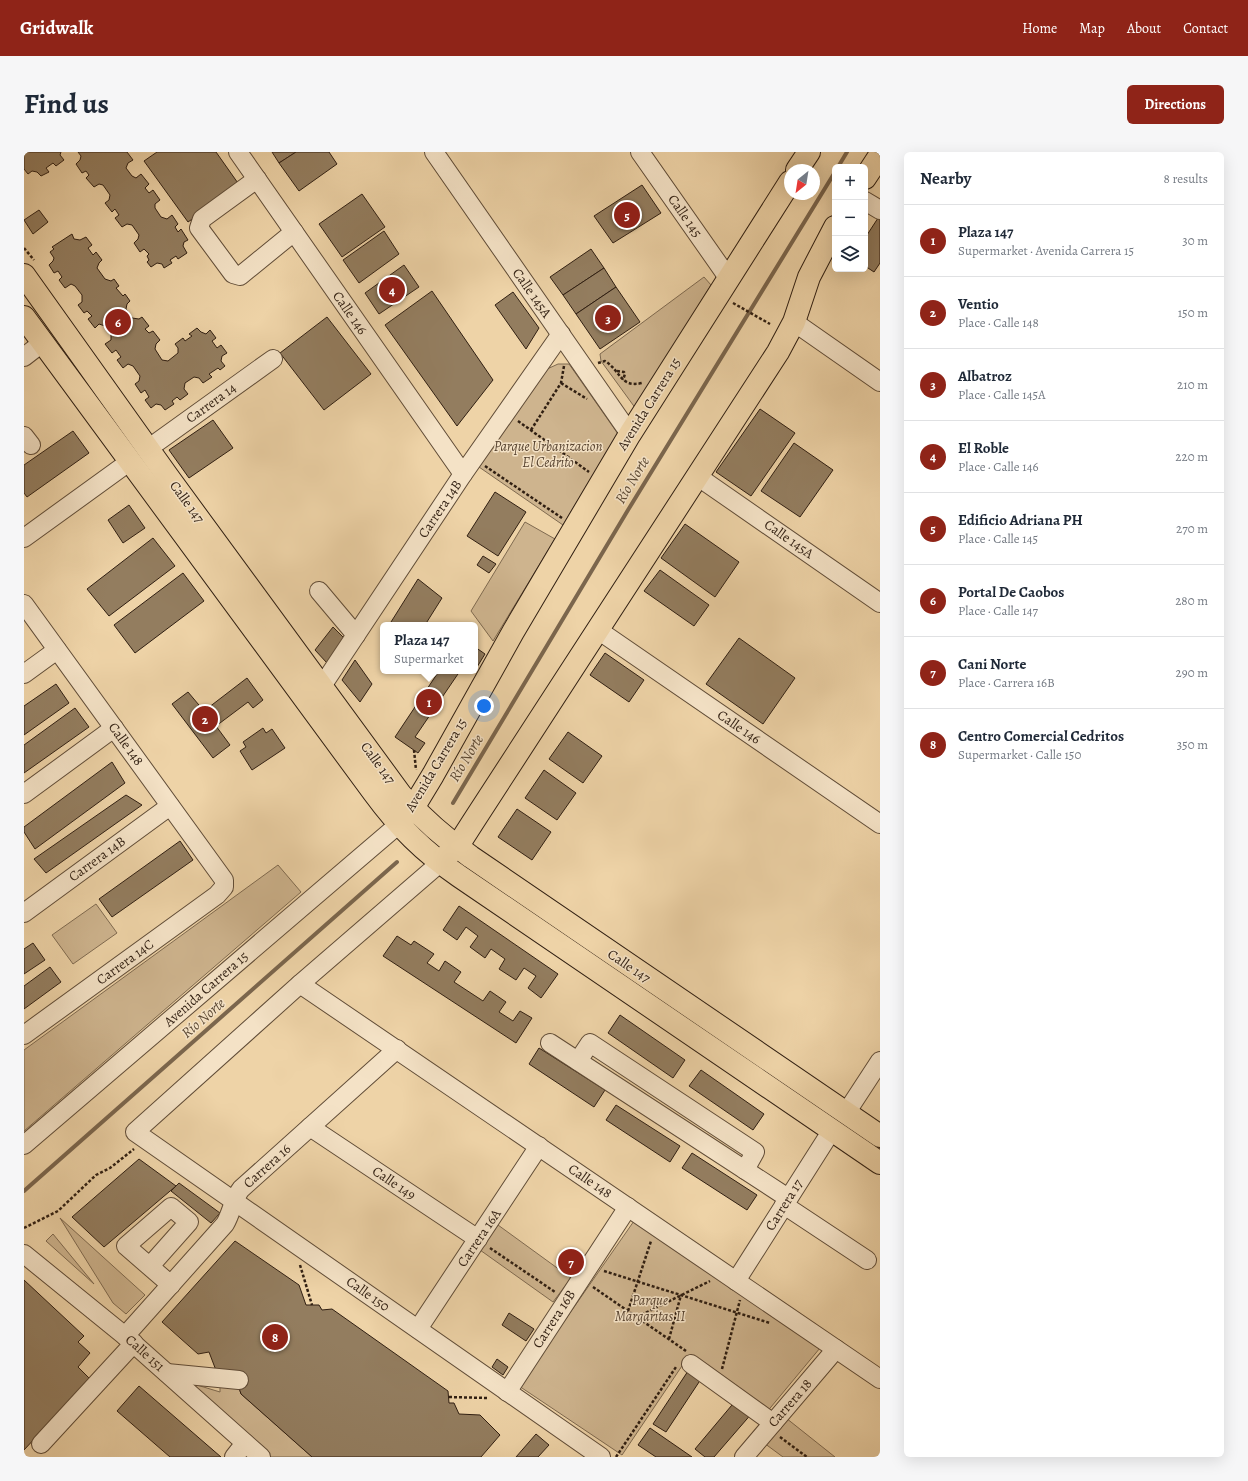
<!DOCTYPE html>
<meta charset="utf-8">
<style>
:root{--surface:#fff;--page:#f6f6f7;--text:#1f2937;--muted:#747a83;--line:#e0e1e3;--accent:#8f2418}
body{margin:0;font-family:Alegreya,serif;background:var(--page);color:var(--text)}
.controls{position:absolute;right:12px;top:12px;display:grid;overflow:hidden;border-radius:6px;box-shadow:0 4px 16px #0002}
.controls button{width:36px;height:36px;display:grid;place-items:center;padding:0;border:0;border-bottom:1px solid var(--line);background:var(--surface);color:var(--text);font:20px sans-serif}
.compass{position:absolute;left:760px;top:12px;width:36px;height:36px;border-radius:50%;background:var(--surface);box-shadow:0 4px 16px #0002;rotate:210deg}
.you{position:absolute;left:460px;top:554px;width:14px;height:14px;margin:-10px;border:3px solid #fff;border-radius:50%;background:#1a73e8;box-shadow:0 0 0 6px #1a73e833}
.badge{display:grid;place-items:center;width:26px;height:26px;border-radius:50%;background:var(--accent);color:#fff;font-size:13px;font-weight:700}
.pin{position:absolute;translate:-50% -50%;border:2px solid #fff;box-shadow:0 1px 4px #0006}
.popup{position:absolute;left:356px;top:470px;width:98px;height:52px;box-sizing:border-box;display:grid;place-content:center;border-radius:6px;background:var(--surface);filter:drop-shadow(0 1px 3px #0005);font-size:13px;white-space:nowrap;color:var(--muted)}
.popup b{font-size:15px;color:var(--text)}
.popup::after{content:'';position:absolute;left:50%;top:100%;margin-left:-8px;border:8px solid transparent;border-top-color:var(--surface)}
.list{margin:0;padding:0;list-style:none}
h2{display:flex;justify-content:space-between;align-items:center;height:52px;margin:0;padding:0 16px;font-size:17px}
h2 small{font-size:13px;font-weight:400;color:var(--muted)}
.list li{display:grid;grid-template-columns:26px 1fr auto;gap:12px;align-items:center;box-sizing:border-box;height:72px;padding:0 16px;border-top:1px solid var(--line)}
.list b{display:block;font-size:15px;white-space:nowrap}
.list p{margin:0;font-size:13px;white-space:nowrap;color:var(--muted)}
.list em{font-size:13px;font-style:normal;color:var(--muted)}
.icon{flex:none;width:22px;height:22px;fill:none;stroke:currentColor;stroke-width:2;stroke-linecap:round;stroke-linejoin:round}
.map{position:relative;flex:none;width:856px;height:1305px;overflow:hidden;border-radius:6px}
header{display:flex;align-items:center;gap:24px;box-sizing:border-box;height:56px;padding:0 20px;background:var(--accent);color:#fff}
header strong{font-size:19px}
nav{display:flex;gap:22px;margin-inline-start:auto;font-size:14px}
.intro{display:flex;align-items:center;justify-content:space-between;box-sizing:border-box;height:96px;padding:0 24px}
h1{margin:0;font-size:28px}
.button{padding:10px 18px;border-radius:6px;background:var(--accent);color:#fff;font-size:14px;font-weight:700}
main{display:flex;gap:24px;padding:0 24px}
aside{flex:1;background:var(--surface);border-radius:6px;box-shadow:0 4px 16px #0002}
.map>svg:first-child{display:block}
</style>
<header>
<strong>Gridwalk</strong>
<nav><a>Home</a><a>Map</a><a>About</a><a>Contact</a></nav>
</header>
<div class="intro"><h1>Find us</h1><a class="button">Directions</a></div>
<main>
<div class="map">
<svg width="856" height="1305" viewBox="0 0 856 1305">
<rect width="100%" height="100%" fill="#eed3a7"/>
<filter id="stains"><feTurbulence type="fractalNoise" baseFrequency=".005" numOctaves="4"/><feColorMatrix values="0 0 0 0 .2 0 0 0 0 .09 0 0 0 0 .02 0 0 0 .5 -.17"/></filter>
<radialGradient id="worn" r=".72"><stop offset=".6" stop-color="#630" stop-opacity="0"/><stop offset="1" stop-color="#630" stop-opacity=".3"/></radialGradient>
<!-- green -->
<g fill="#ceb48e" stroke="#7f6a50">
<polygon points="680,125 687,133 612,257 577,209 576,202"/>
<polygon points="534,212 545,212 594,282 539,373 455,315 521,218"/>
<polygon points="501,370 531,387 469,489 447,459"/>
<polygon points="254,713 277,740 0,979 0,898"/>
<polygon points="72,752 93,781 49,812 28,783"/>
<polygon points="36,1066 121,1143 102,1162 89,1151"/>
<polygon points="610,1069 796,1196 742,1261 664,1205 598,1303 495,1234"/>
<polygon points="474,1073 547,1126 529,1150 456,1098"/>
<polygon points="29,1082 70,1132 22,1089"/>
<polygon points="163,1230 196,1240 196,1235 215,1236 217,1242 288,1305 246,1305"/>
<polygon points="762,1266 811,1305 759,1305 740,1291"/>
</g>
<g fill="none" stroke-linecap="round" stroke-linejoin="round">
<!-- stream -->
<g stroke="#7b664d" stroke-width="4">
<polyline points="814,15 823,0"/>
<polyline points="429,651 604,358 811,20"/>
<polyline points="0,1039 373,710"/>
</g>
</g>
<!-- building -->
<g fill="#937d5f" stroke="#301f12">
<polygon points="0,0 37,0 36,3 40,8 32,14 29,11 22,16 25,20 17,24 13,20 8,19 4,22 0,17"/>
<polygon points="54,0 103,0 109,8 104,11 102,16 108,24 112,26 117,22 125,32 121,36 125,41 129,38 136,48 131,52 131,56 137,65 143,67 148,63 154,72 151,75 154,80 157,77 164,88 160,90 159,94 163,101 154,107 152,104 146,108 148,111 140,116 138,112 133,111 127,115 123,110 125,108 123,104 125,102 120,97 116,100 110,91 114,87 115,83 108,73 103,72 98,75 91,66 95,63 91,57 88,60 81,51 85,48 86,43 79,33 75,32 70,35 62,26 65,23 62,19 58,21 52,12 56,8 57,4"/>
<polygon points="133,0 192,0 216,34 164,70 120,9"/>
<polygon points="248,0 272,0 255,11"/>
<polygon points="272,0 305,0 313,12 275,39 255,11"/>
<polygon points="618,33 637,61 589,91 570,64"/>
<polygon points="338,42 361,75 318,105 295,72"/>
<polygon points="15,58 24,70 9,82 0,68"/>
<polygon points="856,63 856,111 850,120 841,114 841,86"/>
<polygon points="360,79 375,102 335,131 319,108"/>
<polygon points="48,82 50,87 56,88 62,85 68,93 64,96 69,103 72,100 78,108 75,111 73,116 81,127 87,129 90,127 95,134 92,136 99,144 101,142 106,149 103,152 102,157 108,166 115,167 118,165 125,174 121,177 125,181 129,179 136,188 132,192 131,197 138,208 144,209 154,201 154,196 151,192 159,186 161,189 168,184 165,182 173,176 177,180 182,182 186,178 192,186 188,189 193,196 197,193 203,201 198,204 197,209 201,214 196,218 194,216 185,222 188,225 179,231 175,226 170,225 161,231 160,237 164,242 156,248 153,245 148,249 150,252 141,258 137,253 132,252 127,256 121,248 125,245 121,238 117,241 111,232 115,229 116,224 109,214 104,212 99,216 93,208 97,205 92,198 88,201 81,192 87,188 87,183 81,174 75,172 71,176 64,167 68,164 63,159 60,161 54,153 58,150 58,143 51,134 47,132 41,136 35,128 38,125 34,119 30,121 25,113 29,109 30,106 26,100 30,97 28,95"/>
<polygon points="567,97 580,116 539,143 526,125"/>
<polygon points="380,113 395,135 355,162 341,141"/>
<polygon points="580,116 592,135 552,162 539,143"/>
<polygon points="592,135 616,170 576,197 552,162"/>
<polygon points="408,139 469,228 433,274 361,173"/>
<polygon points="489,140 515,176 502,197 471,153"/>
<polygon points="303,165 347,222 300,258 256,201"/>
<polygon points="736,257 771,281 727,344 692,320"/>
<polygon points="189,268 209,296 165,326 145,298"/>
<polygon points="49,279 65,301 3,345 0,341 0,313"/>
<polygon points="770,291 809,318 776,365 737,339"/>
<polygon points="471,340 502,360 474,404 443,384"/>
<polygon points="105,353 121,376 99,391 84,368"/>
<polygon points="661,372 715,410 691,445 637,406"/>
<polygon points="129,386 151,414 85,464 63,437"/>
<polygon points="459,404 472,412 465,421 453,413"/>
<polygon points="636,418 685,453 670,474 620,439"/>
<polygon points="159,421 180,449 111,501 90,473"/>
<polygon points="394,427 418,446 401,473 370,473 367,470"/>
<polygon points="309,475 321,487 303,511 291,498"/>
<polygon points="715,486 771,526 739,572 682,532"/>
<polygon points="451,495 461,502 453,515 451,514"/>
<polygon points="581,501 620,528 605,550 566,523"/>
<polygon points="331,508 348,532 336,550 318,528"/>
<polygon points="415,519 436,519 391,585 401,591 394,601 371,585"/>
<polygon points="223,526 239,548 229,556 224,550 192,574 206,593 189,606 148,552 164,540 180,559"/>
<polygon points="32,532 45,551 0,583 0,554"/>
<polygon points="51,556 65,575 0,621 0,593"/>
<polygon points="239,576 242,581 248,577 261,596 228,618 216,599 222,595 219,590"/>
<polygon points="544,580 578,604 559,631 525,607"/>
<polygon points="88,610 101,631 11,697 0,680 0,675"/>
<polygon points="520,618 552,641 533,668 501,646"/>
<polygon points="102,643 118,653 22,721 10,707"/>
<polygon points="493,657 527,680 508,708 474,685"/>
<polygon points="156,689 169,708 88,765 75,747"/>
<polygon points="435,754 534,822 517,846 504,836 512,824 500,816 492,828 475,817 481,807 467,797 461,806 446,795 454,784 442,775 433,788 419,778"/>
<polygon points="373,784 387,793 390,789 410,802 403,811 415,819 421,809 437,820 430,830 459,849 466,839 482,850 475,860 489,869 496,859 508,866 492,891 359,804"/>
<polygon points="9,791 21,808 0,822 0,797"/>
<polygon points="26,815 37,830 0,857 0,834"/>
<polygon points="596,863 661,908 649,926 584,881"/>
<polygon points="515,896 581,938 570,955 505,912"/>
<polygon points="677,918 740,962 729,978 665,934"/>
<polygon points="592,953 656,994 646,1010 582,968"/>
<polygon points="668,1001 733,1043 723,1058 658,1016"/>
<polygon points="115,1007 152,1034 80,1095 48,1065"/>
<polygon points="155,1031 196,1061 187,1071 147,1039"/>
<polygon points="211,1089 275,1133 282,1153 295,1153 298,1158 308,1157 424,1239 425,1251 430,1251 435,1262 456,1263 476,1283 457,1305 288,1305 217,1242 215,1236 193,1221 185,1200 174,1202 138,1170"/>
<polygon points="542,1103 555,1112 551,1117 539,1109"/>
<polygon points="0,1128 60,1184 54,1190 66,1201 54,1215 66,1227 0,1298"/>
<polygon points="485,1161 510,1177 502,1189 478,1173"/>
<polygon points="473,1207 484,1215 479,1223 468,1215"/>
<polygon points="666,1216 679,1224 642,1280 629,1272"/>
<polygon points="115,1234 197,1305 146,1305 93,1259"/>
<polygon points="713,1247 729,1260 690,1305 681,1305 671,1297"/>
<polygon points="626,1276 668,1305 632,1305 614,1293"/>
<polygon points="512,1282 525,1293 514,1305 492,1305"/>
</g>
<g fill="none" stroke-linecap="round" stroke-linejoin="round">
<!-- minor casing -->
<g stroke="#604c37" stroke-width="20">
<g id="minor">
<polyline points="214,0 439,322"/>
<polyline points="410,0 606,282"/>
<polyline points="616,0 705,127"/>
<polyline points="233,27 178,67 175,76 209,122 216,124 270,80"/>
<polyline points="841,49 856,58"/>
<polyline points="770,170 856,230"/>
<polyline points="0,205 18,191"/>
<polyline points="0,284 7,293"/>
<polyline points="125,296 249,207"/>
<polyline points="673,324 856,451"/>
<polyline points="0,386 105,310"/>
<polyline points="295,439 332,483"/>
<polyline points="0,452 200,728 200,735 193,743 0,883"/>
<polyline points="574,478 856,672"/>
<polyline points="0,522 33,498"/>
<polyline points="298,534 439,322 537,182"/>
<polyline points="0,642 90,576"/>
<polyline points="416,711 276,832 111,980 577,1305"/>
<polyline points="0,761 146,654"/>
<polyline points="276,832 856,1227"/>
<polyline points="526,891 764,1046"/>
<polyline points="554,909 566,891 731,1000 721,1018"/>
<polyline points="822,961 856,909"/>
<polyline points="286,975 454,1087"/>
<polyline points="0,993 374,673"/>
<polyline points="760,1053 843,1108"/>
<polyline points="0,1102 101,1184 237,1305"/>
<polyline points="126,1114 165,1070 147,1055 102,1094 147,1133"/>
<polyline points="712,1129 808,978"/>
<polyline points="394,1177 515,994"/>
<path d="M101,1184L201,1072C208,1060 209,1047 217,1037L373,897"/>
<polyline points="667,1212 749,1271"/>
<polyline points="143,1221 215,1228"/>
<polyline points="483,1240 604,1055"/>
<polyline points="17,1292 110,1191"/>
<polyline points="210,1305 221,1291"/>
<polyline points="720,1305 812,1197"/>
</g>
</g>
<!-- major casing -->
<g stroke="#301f12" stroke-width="24">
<g id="major">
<polyline points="773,18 785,0"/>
<polyline points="841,26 856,3"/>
<path d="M0,123L144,325L377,643C398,666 422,687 447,705L856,984"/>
<path d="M0,165L350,641C375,675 400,700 435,724L856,1011"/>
<polyline points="380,666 389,656 409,623 489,480 606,282 766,30"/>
<polyline points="422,704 433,695 449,670 754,200 770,170 785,125 811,75"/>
</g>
</g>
<!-- path -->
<g stroke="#301f12" stroke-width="2.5" stroke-dasharray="3 2" stroke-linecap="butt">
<polyline points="0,96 10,108"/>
<polyline points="709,151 746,172"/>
<path d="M574,211L581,209C597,219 596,236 618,231"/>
<polyline points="593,219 600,220 601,222 599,228"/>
<polyline points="537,231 563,247"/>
<polyline points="494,269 565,320"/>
<polyline points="507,278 537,231 540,214"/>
<polyline points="461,314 538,366"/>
<polyline points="390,598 392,618"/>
<polyline points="0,1076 34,1059 72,1023 86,1016 110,997"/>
<polyline points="466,1096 531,1140"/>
<polyline points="276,1113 288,1153"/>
<polyline points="580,1119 746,1171"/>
<polyline points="569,1135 662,1199"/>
<polyline points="604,1159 627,1089"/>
<polyline points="613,1165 686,1129"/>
<polyline points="645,1187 657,1143"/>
<polyline points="698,1217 716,1148"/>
<polyline points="425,1245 464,1246"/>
<polyline points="756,1285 783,1305"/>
<polyline points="592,1305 652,1215"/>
</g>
<!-- minor -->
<use href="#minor" stroke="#f4e2c6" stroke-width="18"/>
<!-- major -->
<use href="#major" stroke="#eed3a7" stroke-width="22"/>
</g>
<g text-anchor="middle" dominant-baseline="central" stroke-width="3" stroke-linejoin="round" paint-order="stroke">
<!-- street labels -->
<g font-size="14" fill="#301f12" stroke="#f4e2c6">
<text transform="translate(661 64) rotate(55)">Calle 145</text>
<text transform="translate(508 141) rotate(55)">Calle 145A</text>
<text transform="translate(326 161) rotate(55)">Calle 146</text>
<text transform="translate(187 251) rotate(-36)">Carrera 14</text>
<text transform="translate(625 252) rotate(-58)">Avenida Carrera 15</text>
<text transform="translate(163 350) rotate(54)">Calle 147</text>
<text transform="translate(416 357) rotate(-56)">Carrera 14B</text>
<text transform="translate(765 387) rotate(35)">Calle 145A</text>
<text transform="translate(715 575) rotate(34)">Calle 146</text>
<text transform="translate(102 592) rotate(54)">Calle 148</text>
<text transform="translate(354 611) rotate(54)">Calle 147</text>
<text transform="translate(412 613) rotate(-59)">Avenida Carrera 15</text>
<text transform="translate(73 707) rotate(-36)">Carrera 14B</text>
<text transform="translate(101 810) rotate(-36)">Carrera 14C</text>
<text transform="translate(605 814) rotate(34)">Calle 147</text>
<text transform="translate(182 837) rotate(-41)">Avenida Carrera 15</text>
<text transform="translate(243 1014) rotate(-42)">Carrera 16</text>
<text transform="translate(566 1029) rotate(34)">Calle 148</text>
<text transform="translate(370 1031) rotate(34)">Calle 149</text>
<text transform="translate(760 1053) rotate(-58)">Carrera 17</text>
<text transform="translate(455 1086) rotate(-56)">Carrera 16A</text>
<text transform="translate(344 1142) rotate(35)">Calle 150</text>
<text transform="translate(530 1167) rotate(-57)">Carrera 16B</text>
<text transform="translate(121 1201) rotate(42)">Calle 151</text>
<text transform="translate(766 1251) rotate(-49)">Carrera 18</text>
</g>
<!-- park labels -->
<g font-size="14" font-style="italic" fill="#584431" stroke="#f4e2c6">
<text x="524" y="294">Parque Urbanizacion<tspan x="524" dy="16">El Cedrito</tspan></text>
<text x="626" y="1148">Parque<tspan x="626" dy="16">Margaritas II</tspan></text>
</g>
<!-- water labels -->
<g font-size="15" font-style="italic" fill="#5c4934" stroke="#f4e2c6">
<text transform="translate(608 328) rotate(-59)">Río Norte</text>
<text transform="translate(442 606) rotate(-59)">Río Norte</text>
<text transform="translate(179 866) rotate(-41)">Río Norte</text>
</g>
</g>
<rect width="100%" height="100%" filter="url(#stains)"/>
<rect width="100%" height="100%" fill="url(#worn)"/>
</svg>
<div class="controls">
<button>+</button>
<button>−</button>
<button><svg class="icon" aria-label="layers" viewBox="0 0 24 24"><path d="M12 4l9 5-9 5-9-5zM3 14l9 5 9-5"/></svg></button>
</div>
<svg class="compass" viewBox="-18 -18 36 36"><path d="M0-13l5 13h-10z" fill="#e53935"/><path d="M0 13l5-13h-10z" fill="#747a83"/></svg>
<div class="you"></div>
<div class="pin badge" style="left:405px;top:550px">1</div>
<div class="popup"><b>Plaza 147</b>Supermarket</div>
<div class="pin badge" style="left:181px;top:567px">2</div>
<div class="pin badge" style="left:584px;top:166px">3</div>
<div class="pin badge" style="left:368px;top:138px">4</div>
<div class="pin badge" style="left:603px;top:63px">5</div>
<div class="pin badge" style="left:94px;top:170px">6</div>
<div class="pin badge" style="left:547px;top:1110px">7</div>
<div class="pin badge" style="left:251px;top:1185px">8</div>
</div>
<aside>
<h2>Nearby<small>8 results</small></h2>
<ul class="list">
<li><span class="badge">1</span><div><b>Plaza 147</b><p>Supermarket · Avenida Carrera 15</p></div><em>30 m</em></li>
<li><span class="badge">2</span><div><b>Ventio</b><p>Place · Calle 148</p></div><em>150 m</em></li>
<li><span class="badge">3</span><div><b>Albatroz</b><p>Place · Calle 145A</p></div><em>210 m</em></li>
<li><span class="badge">4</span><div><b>El Roble</b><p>Place · Calle 146</p></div><em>220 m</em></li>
<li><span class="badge">5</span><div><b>Edificio Adriana PH</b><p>Place · Calle 145</p></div><em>270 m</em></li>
<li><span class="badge">6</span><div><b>Portal De Caobos</b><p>Place · Calle 147</p></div><em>280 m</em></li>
<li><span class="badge">7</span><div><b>Cani Norte</b><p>Place · Carrera 16B</p></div><em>290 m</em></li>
<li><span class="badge">8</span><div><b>Centro Comercial Cedritos</b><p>Supermarket · Calle 150</p></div><em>350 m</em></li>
</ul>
</aside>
</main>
